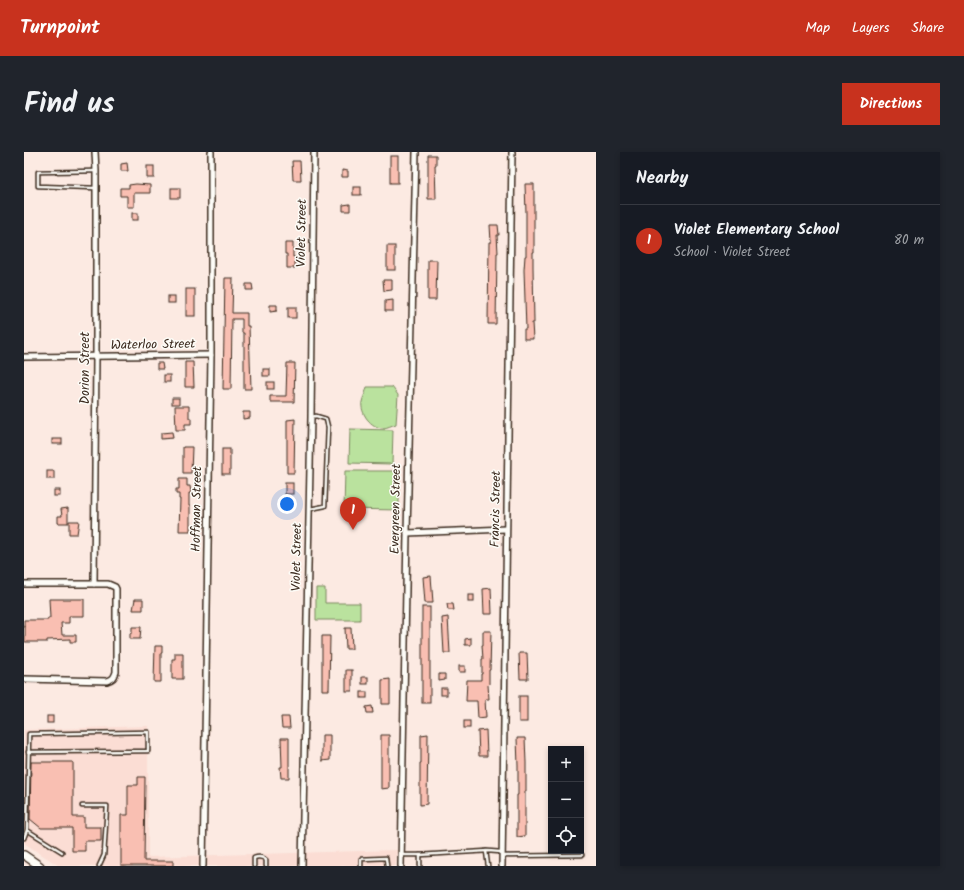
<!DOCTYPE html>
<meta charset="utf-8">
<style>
:root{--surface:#171b24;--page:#20242c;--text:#f1f3f6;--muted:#9ea1a6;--line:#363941;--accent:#c8321e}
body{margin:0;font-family:Kalam,sans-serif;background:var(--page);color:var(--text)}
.controls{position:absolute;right:12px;bottom:12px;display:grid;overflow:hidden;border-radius:0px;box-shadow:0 2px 6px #0003}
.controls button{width:36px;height:36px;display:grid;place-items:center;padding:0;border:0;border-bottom:1px solid var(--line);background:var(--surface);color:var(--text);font:20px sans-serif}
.you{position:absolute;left:263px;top:352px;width:14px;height:14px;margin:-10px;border:3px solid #fff;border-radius:50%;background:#1a73e8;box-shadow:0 0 0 6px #1a73e833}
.badge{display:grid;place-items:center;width:26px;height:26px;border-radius:50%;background:var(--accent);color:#fff;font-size:13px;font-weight:700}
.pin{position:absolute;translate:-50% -33px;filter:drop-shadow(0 1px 2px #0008)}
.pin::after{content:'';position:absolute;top:21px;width:14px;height:12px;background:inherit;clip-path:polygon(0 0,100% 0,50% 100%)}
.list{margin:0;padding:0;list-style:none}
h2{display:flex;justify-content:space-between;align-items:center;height:52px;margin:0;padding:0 16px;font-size:17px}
h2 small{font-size:13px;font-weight:400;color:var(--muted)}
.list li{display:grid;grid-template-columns:26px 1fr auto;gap:12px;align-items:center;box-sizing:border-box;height:72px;padding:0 16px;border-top:1px solid var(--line)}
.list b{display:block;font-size:15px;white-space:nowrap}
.list p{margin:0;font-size:13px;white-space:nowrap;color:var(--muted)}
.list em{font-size:13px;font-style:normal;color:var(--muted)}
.icon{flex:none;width:22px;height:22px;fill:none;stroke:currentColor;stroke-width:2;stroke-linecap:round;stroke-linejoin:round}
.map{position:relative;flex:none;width:572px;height:714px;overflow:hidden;border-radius:0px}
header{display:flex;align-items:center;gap:24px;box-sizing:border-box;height:56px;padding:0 20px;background:var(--accent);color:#fff}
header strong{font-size:19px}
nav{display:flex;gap:22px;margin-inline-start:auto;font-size:14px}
.intro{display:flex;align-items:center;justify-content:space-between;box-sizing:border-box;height:96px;padding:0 24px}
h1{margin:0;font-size:28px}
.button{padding:10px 18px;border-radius:0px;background:var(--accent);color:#fff;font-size:14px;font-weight:700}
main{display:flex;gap:24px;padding:0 24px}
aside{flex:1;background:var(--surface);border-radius:0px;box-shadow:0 2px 6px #0003}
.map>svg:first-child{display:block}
</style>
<header>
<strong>Turnpoint</strong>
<nav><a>Map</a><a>Layers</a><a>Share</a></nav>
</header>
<div class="intro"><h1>Find us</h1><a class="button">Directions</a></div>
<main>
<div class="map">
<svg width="572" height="714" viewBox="0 0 572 714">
<rect width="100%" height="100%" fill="#fceae2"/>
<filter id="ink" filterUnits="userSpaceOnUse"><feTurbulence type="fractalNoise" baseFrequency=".025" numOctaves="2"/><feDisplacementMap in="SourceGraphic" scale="8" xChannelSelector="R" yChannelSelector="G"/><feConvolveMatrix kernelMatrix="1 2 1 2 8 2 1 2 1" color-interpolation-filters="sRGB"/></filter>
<g filter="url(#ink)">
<!-- built -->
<polygon fill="#fbddd4" points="124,574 124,705 373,698 372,714 35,714 0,691 0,578"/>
<!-- green -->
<g fill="#bae29e" stroke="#7a865e">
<path d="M343,235H368L374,243L372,272C368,273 363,276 359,276C347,276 336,261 338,250C339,245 342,240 343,235Z"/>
<polygon points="326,277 369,278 368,312 325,311"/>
<polygon points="321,319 375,319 375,358 320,357"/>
<polygon points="292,436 301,436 301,451 336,451 336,468 292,468"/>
</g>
<!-- building -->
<g fill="#f9bfb2" stroke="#3b2a1e">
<polygon points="404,3 412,3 412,13 411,13 412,47 404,47"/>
<rect x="366" y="4" width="8" height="27"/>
<polygon points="268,9 276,9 277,28 269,28"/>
<polygon points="103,11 104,19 97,19 97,12"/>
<rect x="123" y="14" width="7" height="12"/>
<polygon points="318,18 324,19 324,25 318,25"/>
<polygon points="112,32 126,33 126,41 110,41 110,55 103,55 103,44 96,44 96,36 105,36 105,33"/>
<polygon points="501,32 510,32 510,100 509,100 509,115 510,171 508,171 509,187 500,187 500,177 502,177 500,118 501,104 502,104 502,61"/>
<rect x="329" y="35" width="8" height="8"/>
<rect x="147" y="36" width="9" height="10"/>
<polygon points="326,52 326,59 319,59 319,53"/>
<rect x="108" y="61" width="6" height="7"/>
<polygon points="466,73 474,73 475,83 473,83 474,101 473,101 472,172 464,172 465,90 467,90"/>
<polygon points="261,91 269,91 269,105 271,105 271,116 263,116 263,102 261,102"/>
<rect x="363" y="94" width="8" height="24"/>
<polygon points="404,108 413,108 412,148 404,148"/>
<polygon points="201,126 209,126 208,161 223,161 223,174 225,174 227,237 220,237 220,181 218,181 218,167 208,167 207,237 199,237"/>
<polygon points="359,128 368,128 368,138 360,139"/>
<polygon points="222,132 228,132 229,138 222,138"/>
<rect x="162" y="137" width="9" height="27"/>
<rect x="144" y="144" width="7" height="7"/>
<polygon points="369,148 369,159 361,159 361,149"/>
<polygon points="246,153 253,153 253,159 246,160"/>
<rect x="264" y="155" width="8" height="11"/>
<polygon points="161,210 169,210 170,235 161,235"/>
<polygon points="133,211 138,211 139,217 133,217"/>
<polygon points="263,211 271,211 270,250 246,250 246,244 262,244"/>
<rect x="239" y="217" width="7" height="7"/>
<rect x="140" y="223" width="6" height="7"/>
<rect x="243" y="230" width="7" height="7"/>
<rect x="148" y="246" width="7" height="6"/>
<polygon points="151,254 165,254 165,266 167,266 167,272 161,272 161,278 152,278"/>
<polygon points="219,260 226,260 226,266 219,267"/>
<polygon points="271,267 270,321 263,321 263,268"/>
<polygon points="148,280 149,286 137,287 137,281"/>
<rect x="28" y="287" width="10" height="5"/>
<polygon points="159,295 168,295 167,321 159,321"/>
<rect x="198" y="297" width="8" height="25"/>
<rect x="23" y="319" width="7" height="8"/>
<polygon points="155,327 163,327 163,334 166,334 167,341 165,341 165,354 166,354 166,379 155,379 156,347 155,347 155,342 152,342 152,337 155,337"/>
<rect x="261" y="331" width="8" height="11"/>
<rect x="30" y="338" width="6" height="6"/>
<polygon points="44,356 44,371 34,371 34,364 38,364 37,357"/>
<polygon points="45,369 55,369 53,382 45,382"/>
<polygon points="407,424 409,451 401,451 399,425"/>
<polygon points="467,436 468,462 460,462 459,437"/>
<rect x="444" y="443" width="6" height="7"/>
<polygon points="25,447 60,447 60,464 45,464 45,471 37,471 38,483 52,483 52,490 46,490 46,487 23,488 23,490 1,490 1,475 0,475 0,468 24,468 24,466 26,466"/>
<polygon points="111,447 119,447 119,458 109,458"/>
<polygon points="423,452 429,452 430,458 424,458"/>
<rect x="398" y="455" width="8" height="96"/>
<polygon points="424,465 426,501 420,501 418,466"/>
<polygon points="108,475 117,475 116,487 106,487 106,481 108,481"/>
<polygon points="321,476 327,476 328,497 322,497"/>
<polygon points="459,479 467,479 466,518 465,518 465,532 464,533 465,547 461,547 462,565 454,566 453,549 442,549 443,528 457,528 457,522 458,522 458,507 459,507 458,493 459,493"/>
<polygon points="298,484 306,484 305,538 298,538"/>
<polygon points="447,486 447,493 441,493 441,487"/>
<polygon points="131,494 138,494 138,501 137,501 137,530 130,530"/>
<polygon points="151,501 159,501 159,527 148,527 148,507 151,507"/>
<polygon points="495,501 503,501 504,527 496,527"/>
<rect x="435" y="514" width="6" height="6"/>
<rect x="322" y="518" width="6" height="21"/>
<polygon points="415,522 421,522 421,528 415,529"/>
<rect x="338" y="525" width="6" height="7"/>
<polygon points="366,527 366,552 358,552 358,528"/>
<rect x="417" y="536" width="6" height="7"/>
<rect x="337" y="540" width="6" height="6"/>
<rect x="495" y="544" width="8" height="26"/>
<polygon points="348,554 349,561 343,561 342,555"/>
<rect x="23" y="564" width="6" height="7"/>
<polygon points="257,565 265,565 266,576 258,576"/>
<rect x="440" y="569" width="6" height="7"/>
<polygon points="462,578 463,604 455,604 454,579"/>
<polygon points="404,582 403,652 396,653 396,611 397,611 397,583"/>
<polygon points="298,583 306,583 306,608 298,609"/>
<polygon points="357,583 365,583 365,636 357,637"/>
<polygon points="257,586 265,586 265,626 257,626 256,615 258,615"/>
<polygon points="493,586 501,586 502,611 502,639 501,639 501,684 493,685 493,643 494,643 494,614"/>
<polygon points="7,610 49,610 49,665 60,665 60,675 77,675 77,689 61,689 61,699 48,699 48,676 17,676 6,667"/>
<polygon points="114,625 121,625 120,709 149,709 149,714 97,714 97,663 104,663 104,633 114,633"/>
</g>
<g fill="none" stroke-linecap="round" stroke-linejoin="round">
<!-- service casing -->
<g stroke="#3b2a1e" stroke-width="5.5">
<g id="service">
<polyline points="71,36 14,34 14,20 71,19"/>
<polyline points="286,357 301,354 304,275 302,267 292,264 287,265"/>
<polyline points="58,654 83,654 80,703 75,714"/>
<polyline points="3,678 5,582 124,580 124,599 4,600"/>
<polyline points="0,686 3,678 38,700"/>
<polyline points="462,699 464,714"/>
<polyline points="378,703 396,703 396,714"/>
<polyline points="396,703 464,699 477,700"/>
<polyline points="479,704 558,703"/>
<path d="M230,714V706C235,704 239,705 242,708V714"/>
<polyline points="337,714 337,707 362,706 363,714"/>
</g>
</g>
<!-- minor casing -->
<g stroke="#3b2a1e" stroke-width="8">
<g id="minor">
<polyline points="0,205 187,203"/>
<polyline points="383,381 482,377"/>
<path d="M0,432H84L91,435L92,437V520C90,526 89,527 83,529L0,527"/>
<polyline points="70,432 72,204 72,19 71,0"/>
<polyline points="179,714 187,203 187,0"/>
<polyline points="278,714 287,265 290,0"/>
<polyline points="377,714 383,381 392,0"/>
<polyline points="478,714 488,0"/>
</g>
</g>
<!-- secondary casing -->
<g stroke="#3b2a1e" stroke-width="10">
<polyline id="secondary" points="0,703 16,714"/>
</g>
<!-- service -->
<use href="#service" stroke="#fdfcf7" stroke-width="2.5"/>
<!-- minor -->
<use href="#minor" stroke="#fdfcf7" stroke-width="5"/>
<!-- secondary -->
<use href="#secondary" stroke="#fdfcf7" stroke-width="7"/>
</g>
</g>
<g text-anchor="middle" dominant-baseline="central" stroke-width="3" stroke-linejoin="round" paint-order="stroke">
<!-- street labels -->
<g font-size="13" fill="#3b2a1e" stroke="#fdfcf7">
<text transform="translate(278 81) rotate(-89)">Violet Street</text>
<text transform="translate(129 193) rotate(-1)">Waterloo Street</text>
<text transform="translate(61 216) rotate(-90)">Dorion Street</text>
<text transform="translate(173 357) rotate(-89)">Hoffman Street</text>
<text transform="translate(372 357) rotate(-89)">Evergreen Street</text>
<text transform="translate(472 357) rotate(-89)">Francis Street</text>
<text transform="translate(273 405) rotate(-89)">Violet Street</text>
</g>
</g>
</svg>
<div class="controls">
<button>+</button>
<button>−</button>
<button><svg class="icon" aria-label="locate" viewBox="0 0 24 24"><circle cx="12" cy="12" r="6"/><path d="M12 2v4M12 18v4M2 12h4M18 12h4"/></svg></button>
</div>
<div class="you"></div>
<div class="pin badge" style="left:329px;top:378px">1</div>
</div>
<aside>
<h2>Nearby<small></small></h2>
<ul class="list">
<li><span class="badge">1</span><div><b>Violet Elementary School</b><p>School · Violet Street</p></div><em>80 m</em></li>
</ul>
</aside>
</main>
